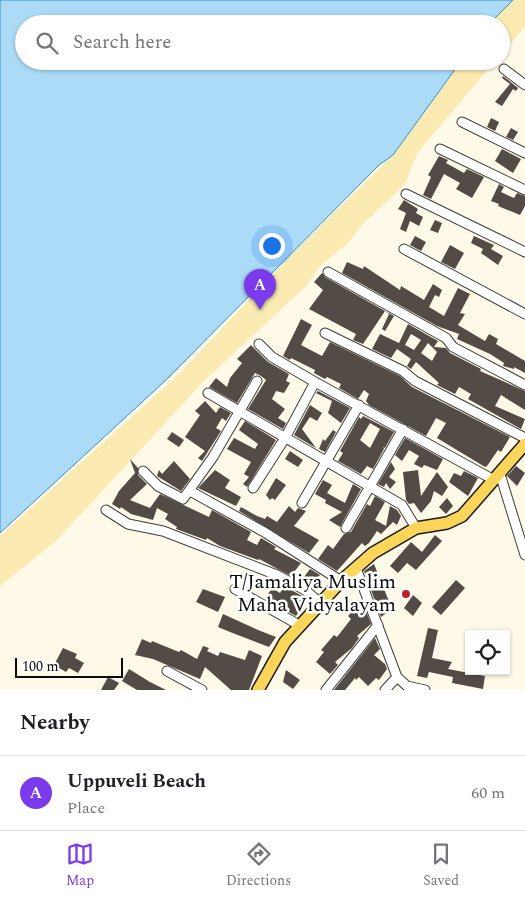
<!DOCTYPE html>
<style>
:root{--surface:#fff;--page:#f6f6f6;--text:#202124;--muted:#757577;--line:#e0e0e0;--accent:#7c3aed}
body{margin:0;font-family:Spectral,serif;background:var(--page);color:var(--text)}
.controls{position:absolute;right:15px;bottom:15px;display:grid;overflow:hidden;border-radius:0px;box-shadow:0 1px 4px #0004}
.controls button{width:45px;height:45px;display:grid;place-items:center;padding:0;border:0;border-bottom:1px solid var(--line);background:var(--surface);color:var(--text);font:25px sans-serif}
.scale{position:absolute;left:15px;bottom:12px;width:108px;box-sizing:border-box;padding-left:5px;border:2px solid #0a0a0a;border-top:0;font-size:14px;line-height:18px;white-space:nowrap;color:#0a0a0a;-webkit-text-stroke:4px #fff;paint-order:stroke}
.you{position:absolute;left:271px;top:245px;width:18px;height:18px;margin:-12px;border:4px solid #fff;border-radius:50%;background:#1a73e8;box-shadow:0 0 0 8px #1a73e833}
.badge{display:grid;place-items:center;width:32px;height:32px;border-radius:50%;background:var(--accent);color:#fff;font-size:16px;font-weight:700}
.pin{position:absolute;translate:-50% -41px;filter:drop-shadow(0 1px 2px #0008)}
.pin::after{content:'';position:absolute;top:26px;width:18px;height:15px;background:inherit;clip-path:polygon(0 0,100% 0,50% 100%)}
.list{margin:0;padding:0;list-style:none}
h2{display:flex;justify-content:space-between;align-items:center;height:65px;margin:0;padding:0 20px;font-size:21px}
h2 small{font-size:16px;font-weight:400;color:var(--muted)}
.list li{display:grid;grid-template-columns:32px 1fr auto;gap:15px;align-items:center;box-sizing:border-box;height:75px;padding:0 20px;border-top:1px solid var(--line)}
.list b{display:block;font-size:19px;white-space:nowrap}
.list p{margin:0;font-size:16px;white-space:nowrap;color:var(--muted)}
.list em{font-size:16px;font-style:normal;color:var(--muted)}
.icon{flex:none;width:28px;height:28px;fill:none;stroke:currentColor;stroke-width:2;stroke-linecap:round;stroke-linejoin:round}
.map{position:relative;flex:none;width:525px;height:690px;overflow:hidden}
.search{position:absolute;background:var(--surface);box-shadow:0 1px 4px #0004;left:15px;right:15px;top:15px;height:55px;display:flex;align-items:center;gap:12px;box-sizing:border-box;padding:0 18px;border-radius:28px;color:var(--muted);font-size:19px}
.sheet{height:140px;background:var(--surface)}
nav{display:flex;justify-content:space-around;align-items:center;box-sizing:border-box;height:70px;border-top:1px solid var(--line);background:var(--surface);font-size:14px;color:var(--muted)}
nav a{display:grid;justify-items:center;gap:2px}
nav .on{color:var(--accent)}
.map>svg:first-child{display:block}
</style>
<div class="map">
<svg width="525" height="690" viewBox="0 0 525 690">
<rect width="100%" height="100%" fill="#fffae7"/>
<!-- sand -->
<g fill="#fbebb2">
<polygon points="513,0 525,0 525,27 501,54 501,24 489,24"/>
<polygon points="461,61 495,61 418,152 405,184 361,226 347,244 320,266 307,285 204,381 56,541 0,586 0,536 178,375 292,254 393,155"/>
</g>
<!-- water -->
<polygon fill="#abdbf7" stroke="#3190cf" points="0,0 513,0 489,24 24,24 24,61 461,61 393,155 379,165 166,380 0,533"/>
<!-- building -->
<g fill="#534b46" fill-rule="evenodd">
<polygon points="503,76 518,88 516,91 513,89 502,106 495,102 510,84 502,78"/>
<polygon points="491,118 499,122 495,131 487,127"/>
<polygon points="511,128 518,132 513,140 506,137"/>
<polygon points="502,149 521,159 513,173 495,161"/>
<polygon points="439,156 448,160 446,163 464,173 467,169 484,177 472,198 456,189 460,183 444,174 431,199 423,195 431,177 428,175 431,170"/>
<polygon points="499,184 504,187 501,192 514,198 517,193 525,196 525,206 520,215 498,206 499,204 491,201"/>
<polygon points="404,200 418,209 416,213 423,217 419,226 410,221 406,232 400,229 406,213 398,209"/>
<polygon points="435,220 442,223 438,233 430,230"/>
<polygon points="415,236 426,242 421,251 410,245"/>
<polygon points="474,236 494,245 491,249 503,256 498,265 481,253 483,249 471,243"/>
<polygon points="450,245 464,253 455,269 441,262"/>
<polygon points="347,262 363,269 364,266 400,290 401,286 424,300 433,284 442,290 439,297 435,295 429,307 444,316 458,288 470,294 460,313 465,314 458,325 485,341 489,334 498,339 496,344 525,361 525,373 514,367 514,369 503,366 504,363 490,354 457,339 459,334 437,326 342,273"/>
<polygon points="322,273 325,277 385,311 363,344 353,340 356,334 309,309 323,290 314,282"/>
<polygon points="385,311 394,316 385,331 382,329 389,314"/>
<polygon points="301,319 312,325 301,345 322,356 330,342 400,376 412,387 510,437 501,452 498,450 487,466 485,467 437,438 446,423 436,418 426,436 369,405 366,401 369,394 364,390 358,399 339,388 341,384 327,377 325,379 314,373 315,370 291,358 290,360 283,356"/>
<path d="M408,324L438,341L434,347L446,348L450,353L481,369L480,371L525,391V410L501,395L495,406L525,419L521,429L468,399L471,394L459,387L455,394L437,385L439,383L416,362L411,369L407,366L411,359L397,349L391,358L372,349L380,334L399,343ZM411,334L421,340L414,350L405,345ZM428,343L437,352L432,361L421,353Z"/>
<polygon points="251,345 268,362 289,374 286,381 290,383 284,393 276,391 272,399 285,409 278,418 286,423 283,429 248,409 266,380 261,376 255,373 237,403 209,387 216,378 227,387 230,378 242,363 237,359"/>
<polygon points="318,391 350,408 341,423 328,413 332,401 316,393"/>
<polygon points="205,401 216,413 220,407 231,413 226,421 222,418 216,428 221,431 202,461 198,458 205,451 185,437 200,415 195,411"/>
<polygon points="310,405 322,413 317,421 310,417 302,429 316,448 294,435"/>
<path d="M363,416L394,432L385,448L383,447L384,449L373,469L367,466L361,474L338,461L343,453L340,451L359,417L361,419ZM370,423L380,429L370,448L360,440Z"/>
<polygon points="245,421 276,440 247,487 243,484 249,477 244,474 251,462 227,449 234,438 255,449 258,444 239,430"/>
<polygon points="333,430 336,432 325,452 319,449 323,439 325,441"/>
<polygon points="172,432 184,440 179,447 167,439"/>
<polygon points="405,438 443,459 437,470 424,465 422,468 414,464 419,456 409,450 402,461 395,455"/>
<polygon points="290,451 303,460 298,467 285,459"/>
<polygon points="130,459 138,468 138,475 147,484 130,500 150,508 160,494 209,517 212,510 251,532 247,540 257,545 261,538 276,547 274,549 301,563 291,576 259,559 258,560 220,546 207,538 206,540 176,529 177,527 165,519 168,514 157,508 153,520 131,514 121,507 120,509 112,504 119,491 135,473"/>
<polygon points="174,461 190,479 181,491 157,476 159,470 162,474"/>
<polygon points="391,462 395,469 389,477 396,482 390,489 386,483 384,487 378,484"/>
<polygon points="516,466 525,473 517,486 507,476"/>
<polygon points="215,470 230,480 225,488 241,497 236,506 198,488"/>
<polygon points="418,470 421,496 437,472 448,487 442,496 434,491 431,501 421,513 414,503 409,504 406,500 403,472"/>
<polygon points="464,471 478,478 468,496 449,482 454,473 461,476"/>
<polygon points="276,478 286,485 275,500 272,498 270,500 266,495"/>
<polygon points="323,480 332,485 327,493 345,503 353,484 361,489 340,527 329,520 342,512 325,503 326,500 315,494"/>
<polygon points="375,496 385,502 375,520 386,526 390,506 397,510 401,516 397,525 393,522 381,534 377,531 369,543 365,546 362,543 337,571 318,559 328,545 333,549 344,534 351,532 367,504 370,506"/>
<polygon points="447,498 453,506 446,514 439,507"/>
<polygon points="289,506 295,512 298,508 306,511 294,526 319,540 309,553 239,511 241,507 257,516 265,519 267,516 277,522"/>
<polygon points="435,535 442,541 416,570 407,563 398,573 390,566 411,542 422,552"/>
<polygon points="374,564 392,609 381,617 364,571"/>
<polygon points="310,569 320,575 310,586 301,581"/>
<polygon points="456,580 465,588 441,615 432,607"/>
<polygon points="284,586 304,597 300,605 303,606 296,616 265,599 272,588 280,593"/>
<polygon points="203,589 225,597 218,612 196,602"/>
<polygon points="413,595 422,603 413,616 404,608"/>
<polygon points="362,601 371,624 357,636 359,638 352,648 335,662 338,665 330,674 316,662 324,652 321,650 334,635 337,637 351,619 348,616"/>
<polygon points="223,614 258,630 276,637 269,647 230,632 218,627"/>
<polygon points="428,628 438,630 432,658 452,662 448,669 485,676 483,689 452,683 453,677 429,672 427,678 417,676"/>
<polygon points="375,638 380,649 374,655 385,664 387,669 379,680 376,678 368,686 359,677 356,680 355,678 345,690 334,690"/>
<polygon points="142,639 151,643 152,641 179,652 181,650 197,659 203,646 209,648 207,651 218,656 220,652 245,660 249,650 262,656 249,690 231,690 205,667 200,679 153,659 135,655"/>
<polygon points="63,648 77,654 75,658 84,663 78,673 69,668 66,672 54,665"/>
<polygon points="129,669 150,682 166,690 137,690 122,681"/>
<polygon points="286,670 300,680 293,689 283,682"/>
<polygon points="108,677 119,683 114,690 101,690"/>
</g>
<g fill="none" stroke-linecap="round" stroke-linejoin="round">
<!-- minor casing -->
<g stroke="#3d3d3d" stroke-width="11">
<g id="minor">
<polyline points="504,69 525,85"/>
<polyline points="462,122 525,153"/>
<polyline points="440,149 525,190"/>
<polyline points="406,194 525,252"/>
<polyline points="404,249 525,314"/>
<polyline points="328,272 446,338 453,347 525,385"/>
<polyline points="325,333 403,371 415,381 525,438"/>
<polyline points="259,344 272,357 315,382 494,480"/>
<polyline points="208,393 402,505 416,528"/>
<polyline points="143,471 158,486 183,499 213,457 257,381"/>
<polyline points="500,474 525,555"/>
<polyline points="253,488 285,438 315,382"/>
<polyline points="190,491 266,533 341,581"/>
<polyline points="302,503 359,405"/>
<polyline points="106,510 128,524 163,531 277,575 305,590 320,603"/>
<polyline points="346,528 403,429"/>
<polyline points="356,568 397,677 407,686 425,690"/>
<polyline points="235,589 299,625"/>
<polyline points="167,671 202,690"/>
<polyline points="326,690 378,625"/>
<polyline points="385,690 397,677"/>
</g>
</g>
<!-- major casing -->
<g stroke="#1b1b1b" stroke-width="14">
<polyline id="major" points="258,690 285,642 341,581 373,553 416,528 447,523 462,516 525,444"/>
</g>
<!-- minor -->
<use href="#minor" stroke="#fff" stroke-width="9"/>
<!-- major -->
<use href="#major" stroke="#fbd45a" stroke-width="11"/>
</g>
<!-- markers -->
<circle fill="#bb2129" stroke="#fff" stroke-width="2" cx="406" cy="594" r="5"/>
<g text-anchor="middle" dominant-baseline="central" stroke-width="5" stroke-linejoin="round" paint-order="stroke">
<!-- poi labels -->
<g font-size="20" fill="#0a0a0a" stroke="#fff" text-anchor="end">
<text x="396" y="582">T/Jamaliya Muslim<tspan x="396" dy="23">Maha Vidyalayam</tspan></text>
</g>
</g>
</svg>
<div class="controls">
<button><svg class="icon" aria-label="locate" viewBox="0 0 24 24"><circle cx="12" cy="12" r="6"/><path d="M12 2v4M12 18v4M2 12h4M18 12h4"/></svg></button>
</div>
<div class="scale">100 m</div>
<div class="you"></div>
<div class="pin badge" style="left:260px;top:310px">A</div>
<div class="search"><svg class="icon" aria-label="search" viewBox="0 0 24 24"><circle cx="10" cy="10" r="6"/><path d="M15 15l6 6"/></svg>Search here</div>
</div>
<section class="sheet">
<h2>Nearby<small></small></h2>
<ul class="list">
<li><span class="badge">A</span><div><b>Uppuveli Beach</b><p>Place</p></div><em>60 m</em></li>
</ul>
</section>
<nav>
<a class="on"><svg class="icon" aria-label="map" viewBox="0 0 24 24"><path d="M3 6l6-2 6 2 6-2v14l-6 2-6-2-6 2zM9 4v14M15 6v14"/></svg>Map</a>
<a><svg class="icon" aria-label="directions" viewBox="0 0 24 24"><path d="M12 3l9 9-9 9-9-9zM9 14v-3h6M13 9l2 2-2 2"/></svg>Directions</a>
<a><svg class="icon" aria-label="saved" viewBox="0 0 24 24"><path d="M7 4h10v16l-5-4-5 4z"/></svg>Saved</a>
</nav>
